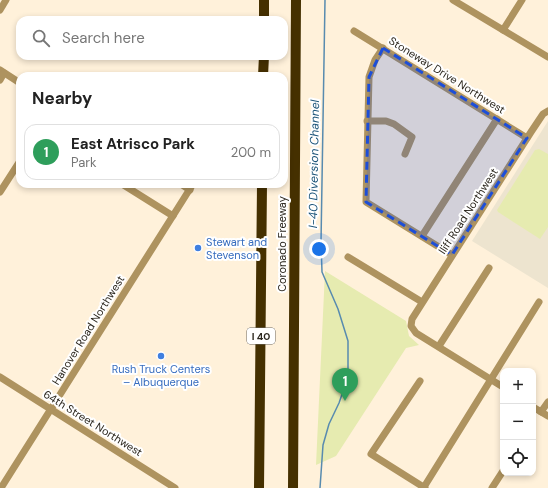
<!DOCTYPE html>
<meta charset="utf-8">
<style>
:root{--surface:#fff;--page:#f2f2f2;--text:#222;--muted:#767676;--line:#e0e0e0;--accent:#187625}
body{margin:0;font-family:"DM Sans",sans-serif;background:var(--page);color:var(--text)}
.controls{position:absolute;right:12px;bottom:12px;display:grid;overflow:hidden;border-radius:8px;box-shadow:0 2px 6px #0003}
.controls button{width:36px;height:36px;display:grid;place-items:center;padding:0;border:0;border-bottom:1px solid var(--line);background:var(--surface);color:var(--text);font:20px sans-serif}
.you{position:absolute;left:319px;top:249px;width:14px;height:14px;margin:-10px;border:3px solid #fff;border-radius:50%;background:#1a73e8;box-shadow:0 0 0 6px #1a73e833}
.badge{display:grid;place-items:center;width:26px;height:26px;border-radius:50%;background:var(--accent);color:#fff;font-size:13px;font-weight:700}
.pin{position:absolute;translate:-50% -33px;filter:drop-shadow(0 1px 2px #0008)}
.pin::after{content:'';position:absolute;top:21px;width:14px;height:12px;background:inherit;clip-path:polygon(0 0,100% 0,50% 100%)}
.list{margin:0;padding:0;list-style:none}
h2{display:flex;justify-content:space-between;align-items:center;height:52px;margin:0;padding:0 16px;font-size:17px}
h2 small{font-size:13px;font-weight:400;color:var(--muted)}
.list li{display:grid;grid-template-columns:26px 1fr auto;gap:12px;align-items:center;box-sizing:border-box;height:56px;margin:0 8px 8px;padding:0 8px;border:1px solid var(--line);border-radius:12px}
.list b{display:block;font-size:15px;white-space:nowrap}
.list p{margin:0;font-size:13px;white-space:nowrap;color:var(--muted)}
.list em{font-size:13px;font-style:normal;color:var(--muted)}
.icon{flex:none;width:22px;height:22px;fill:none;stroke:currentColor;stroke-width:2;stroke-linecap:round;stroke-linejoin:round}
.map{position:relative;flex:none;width:548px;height:488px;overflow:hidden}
.search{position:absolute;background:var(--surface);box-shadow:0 2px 6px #0003;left:16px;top:16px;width:272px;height:44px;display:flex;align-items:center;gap:10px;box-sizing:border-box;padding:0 14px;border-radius:12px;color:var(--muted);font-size:15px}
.panel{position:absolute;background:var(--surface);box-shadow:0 2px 6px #0003;left:16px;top:72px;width:272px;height:116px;border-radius:12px}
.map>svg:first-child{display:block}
</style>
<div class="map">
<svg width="548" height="488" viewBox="0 0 548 488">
<rect width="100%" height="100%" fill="#fff1da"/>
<!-- education -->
<polygon fill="#ede4cf" points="548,121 548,288 472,241"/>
<!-- green -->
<g fill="#e6ebb0">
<polygon points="539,149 548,154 548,227 540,239 498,212 497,210 535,150"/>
<polygon points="325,271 406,321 409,336 419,345 406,348 336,456 316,465"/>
</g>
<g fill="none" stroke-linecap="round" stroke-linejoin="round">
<!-- stream -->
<polyline stroke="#588baf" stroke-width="1.5" points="320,488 323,445 329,424 339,403 348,377 348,341 338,309 322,272 321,242 325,0"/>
<!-- minor -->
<g stroke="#ae935f" stroke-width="7">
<polyline points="453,0 548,57"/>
<polyline points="0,10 6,0"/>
<polyline points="503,30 522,0"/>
<polyline points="354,31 527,138"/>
<polyline points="383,48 375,60 369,77 366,202 452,255"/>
<polyline points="0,70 20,83"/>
<polyline points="0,80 4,73"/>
<polyline points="367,121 386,121 394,124 412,137 405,154"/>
<polyline points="122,184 173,216"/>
<polyline points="181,184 190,190"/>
<polyline points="0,192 20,161"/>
<polyline points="422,236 497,119"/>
<polyline points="348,257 422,302"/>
<polyline points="439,346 489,268"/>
<polyline points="0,377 175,488"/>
<polyline points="420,381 371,454 425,488"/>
<polyline points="503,387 416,333 411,326 412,319 531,132 543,114 548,111"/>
<polyline points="533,407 548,416"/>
<polyline points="541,412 548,402"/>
<polyline points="424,487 539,302"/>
<polyline points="1,488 193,184"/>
<polyline points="492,488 503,471"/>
</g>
<!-- highway -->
<g stroke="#453000" stroke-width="10">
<polyline points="264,20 264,0"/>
<polyline points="263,76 264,56"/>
<polyline points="259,488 262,184"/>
<polyline points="293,488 296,0"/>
</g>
</g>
<!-- marked area -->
<path fill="#1d4ed8" fill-opacity="0.2" stroke="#1d4ed8" stroke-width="3" stroke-dasharray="8 5" stroke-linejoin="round" d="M383,48L527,138L452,255L366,202L369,77Z"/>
<!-- markers -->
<g fill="#3f7fe0" stroke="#fff" stroke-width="1.5">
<circle cx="198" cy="248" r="4"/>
<circle cx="161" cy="356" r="4"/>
</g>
<g text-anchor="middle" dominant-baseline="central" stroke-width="4" stroke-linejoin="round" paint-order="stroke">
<!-- shield labels -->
<rect fill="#fff" stroke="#6a6660" stroke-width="1" x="247" y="328" width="28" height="16" rx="3"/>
<g font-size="10" font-weight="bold" fill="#2a251c">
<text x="261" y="336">I 40</text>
</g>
<!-- street labels -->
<g font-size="11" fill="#2a251c" stroke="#fff">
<text transform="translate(447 75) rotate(32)">Stoneway Drive Northwest</text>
<text transform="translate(468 211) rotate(-57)">Iliff Road Northwest</text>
<text transform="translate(282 244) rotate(-90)">Coronado Freeway</text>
<text transform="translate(88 330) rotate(-58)">Hanover Road Northwest</text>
<text transform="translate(93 423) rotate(32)">64th Street Northwest</text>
</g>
<!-- shop labels -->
<g font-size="11" fill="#366cbe" stroke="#fff" text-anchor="start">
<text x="206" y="242">Stewart and<tspan x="206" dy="13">Stevenson</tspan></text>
<text x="161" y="369" text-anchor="middle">Rush Truck Centers<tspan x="161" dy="13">– Albuquerque</tspan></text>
</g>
<!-- water labels -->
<g font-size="12" font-style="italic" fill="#1d557a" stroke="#fff">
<text transform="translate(314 164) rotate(-89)">I-40 Diversion Channel</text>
</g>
</g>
</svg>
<div class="controls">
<button>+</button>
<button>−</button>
<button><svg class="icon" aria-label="locate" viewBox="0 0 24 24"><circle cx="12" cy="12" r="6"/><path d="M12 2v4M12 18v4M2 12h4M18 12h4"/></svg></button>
</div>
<div class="you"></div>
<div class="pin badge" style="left:345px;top:401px;background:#2e9e5b">1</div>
<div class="search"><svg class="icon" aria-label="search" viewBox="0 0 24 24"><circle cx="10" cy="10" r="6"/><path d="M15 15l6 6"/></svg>Search here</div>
<section class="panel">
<h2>Nearby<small></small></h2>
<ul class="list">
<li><span class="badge" style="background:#2e9e5b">1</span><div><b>East Atrisco Park</b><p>Park</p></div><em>200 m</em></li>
</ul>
</section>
</div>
